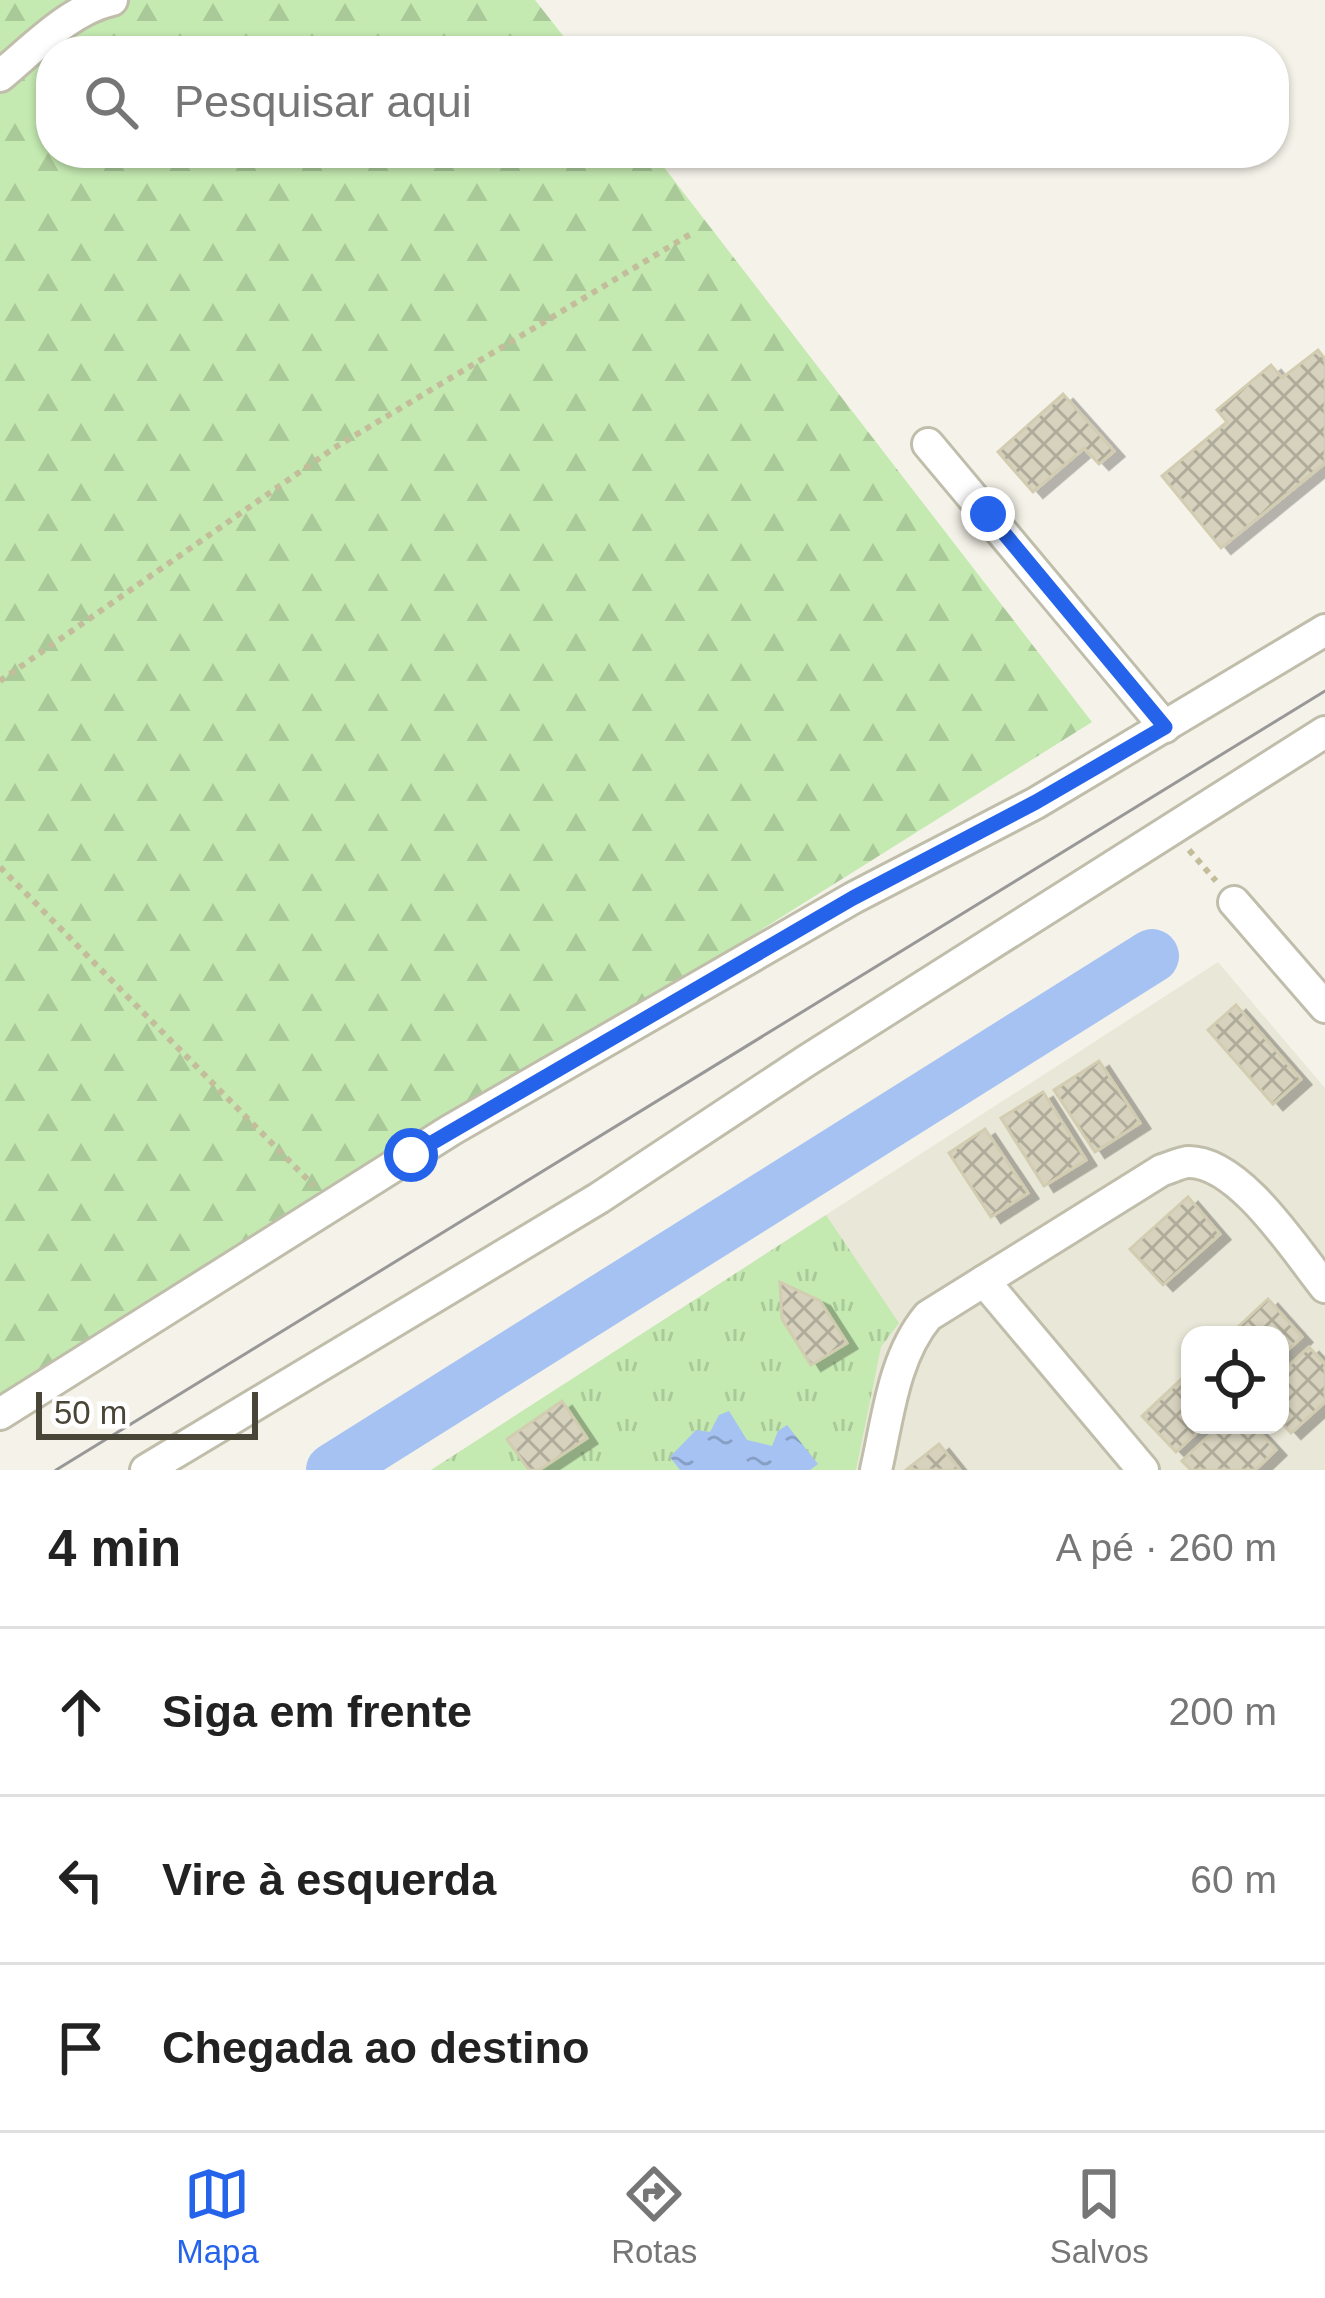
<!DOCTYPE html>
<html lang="pt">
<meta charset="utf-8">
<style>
:root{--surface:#fff;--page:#f6f6f6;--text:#222;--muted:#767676;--line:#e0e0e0;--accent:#2563eb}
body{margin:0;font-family:Arial,sans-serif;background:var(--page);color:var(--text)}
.controls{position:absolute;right:36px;bottom:36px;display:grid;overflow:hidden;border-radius:24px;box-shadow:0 3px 9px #0004}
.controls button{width:108px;height:108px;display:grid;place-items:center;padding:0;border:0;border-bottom:3px solid var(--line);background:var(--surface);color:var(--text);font:60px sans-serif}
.scale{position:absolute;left:36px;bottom:30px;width:222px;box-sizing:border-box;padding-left:12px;border:6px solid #494537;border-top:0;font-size:33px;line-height:42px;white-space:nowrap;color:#494537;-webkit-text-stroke:9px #fff;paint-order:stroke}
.stop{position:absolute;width:36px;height:36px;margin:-27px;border:9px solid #2563eb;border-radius:50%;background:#fff}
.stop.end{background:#2563eb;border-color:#fff;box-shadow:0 3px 12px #0008}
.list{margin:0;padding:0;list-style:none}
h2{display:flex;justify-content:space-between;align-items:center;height:156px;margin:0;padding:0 48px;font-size:51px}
h2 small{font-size:39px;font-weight:400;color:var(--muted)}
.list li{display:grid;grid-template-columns:78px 1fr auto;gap:36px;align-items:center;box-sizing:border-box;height:168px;padding:0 48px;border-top:3px solid var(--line)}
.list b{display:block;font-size:45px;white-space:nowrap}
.list em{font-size:39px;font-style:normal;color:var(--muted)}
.icon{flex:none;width:66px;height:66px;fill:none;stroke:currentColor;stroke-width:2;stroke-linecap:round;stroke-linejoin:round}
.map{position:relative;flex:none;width:1325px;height:1470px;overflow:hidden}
.search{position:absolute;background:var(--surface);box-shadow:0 3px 9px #0004;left:36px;right:36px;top:36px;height:132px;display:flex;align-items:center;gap:30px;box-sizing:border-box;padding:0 42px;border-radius:48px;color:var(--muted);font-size:45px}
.sheet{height:660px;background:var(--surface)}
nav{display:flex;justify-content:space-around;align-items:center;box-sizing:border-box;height:168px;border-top:3px solid var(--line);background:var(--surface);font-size:33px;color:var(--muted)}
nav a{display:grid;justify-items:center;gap:6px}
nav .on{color:var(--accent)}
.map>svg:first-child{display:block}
</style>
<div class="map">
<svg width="1325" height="1470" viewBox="0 0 1325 1470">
<defs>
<pattern id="grass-tufts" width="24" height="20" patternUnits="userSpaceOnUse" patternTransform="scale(3)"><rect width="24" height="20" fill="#c4e9b1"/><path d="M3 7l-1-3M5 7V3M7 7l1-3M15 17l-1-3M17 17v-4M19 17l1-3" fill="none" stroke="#aac999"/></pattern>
<pattern id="forest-firs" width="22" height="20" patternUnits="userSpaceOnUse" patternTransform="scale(3)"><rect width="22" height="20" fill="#c4e9b1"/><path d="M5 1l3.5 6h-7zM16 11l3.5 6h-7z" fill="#aac999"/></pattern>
<pattern id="water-ripples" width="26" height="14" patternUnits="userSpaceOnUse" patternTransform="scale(3)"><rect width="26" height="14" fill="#a5c2f2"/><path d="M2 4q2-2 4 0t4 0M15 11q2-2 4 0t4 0" fill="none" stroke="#889fc5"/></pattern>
<pattern id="building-cross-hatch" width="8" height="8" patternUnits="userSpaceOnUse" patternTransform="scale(3)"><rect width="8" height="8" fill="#d7d2be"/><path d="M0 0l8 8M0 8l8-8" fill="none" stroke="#b0ac9b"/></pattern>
<filter id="shadow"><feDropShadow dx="10" dy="5.5" stdDeviation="0" flood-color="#0004"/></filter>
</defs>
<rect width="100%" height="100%" fill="#f5f3e9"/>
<!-- residential -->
<path fill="#e9e7d7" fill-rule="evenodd" d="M1218,962L1325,1088V1470H431ZM1190,1335H1280V1425H1190Z"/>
<!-- grass -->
<polygon fill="url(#grass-tufts)" points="826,1215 899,1323 881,1347 856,1470 431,1470"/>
<!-- forest -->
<polygon fill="url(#forest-firs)" points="0,0 535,0 575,51 51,51 51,153 653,153 1092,722 0,1408"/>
<!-- water -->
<polygon fill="url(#water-ripples)" points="729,1411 747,1440 772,1446 778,1431 787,1425 818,1464 810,1470 680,1470 670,1457 696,1430 710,1432 719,1415"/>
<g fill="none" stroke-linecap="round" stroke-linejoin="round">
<!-- river -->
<polyline stroke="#a5c2f2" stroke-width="54" points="333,1470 1152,956"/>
</g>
<!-- building -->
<g fill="url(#building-cross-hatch)" stroke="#d2ccb1" stroke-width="3" filter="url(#shadow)">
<polygon points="1318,350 1325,359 1325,463 1221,548 1162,476 1227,422 1217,410 1271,365 1282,378"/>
<polygon points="1063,394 1114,451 1099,464 1084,448 1033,492 998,452"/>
<polygon points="1236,1005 1301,1079 1273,1104 1208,1030"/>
<polygon points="1099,1061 1140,1123 1095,1152 1054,1090"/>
<polygon points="1043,1092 1086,1160 1044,1186 1001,1118"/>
<polygon points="985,1129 1028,1193 991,1217 949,1153"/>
<polygon points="1188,1197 1220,1234 1163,1285 1130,1249"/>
<polygon points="780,1282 820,1301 847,1343 811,1365 782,1319"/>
<polygon points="1268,1299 1302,1337 1280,1357 1280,1335 1244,1335 1237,1328"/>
<polygon points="1309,1347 1325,1364 1325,1402 1291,1433 1280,1421 1280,1374"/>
<polygon points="1190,1371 1190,1425 1205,1425 1176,1452 1142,1416"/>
<polygon points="562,1401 587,1438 539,1470 529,1470 507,1439"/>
<polygon points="1221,1425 1253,1425 1276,1450 1255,1470 1191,1470 1182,1461"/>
<polygon points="939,1444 960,1470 906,1470"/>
</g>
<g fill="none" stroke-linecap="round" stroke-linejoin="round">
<!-- minor casing -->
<g stroke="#c0beab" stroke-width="36">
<g id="minor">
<path d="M0,76C34,48 69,10 112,0"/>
<polyline points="928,444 1165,727"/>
<polyline points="1234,902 1325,1007"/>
<polyline points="984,1281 1143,1470"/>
<polyline points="0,1414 451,1130 853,898 1036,803 1325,630"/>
<polyline points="146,1470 599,1198 806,1061 1325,732"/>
<path d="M876,1470C888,1418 893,1358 928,1316L1162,1170C1170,1168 1181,1162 1189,1162C1240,1162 1296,1251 1325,1287"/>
</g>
</g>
<!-- path -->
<g stroke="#c3bd9c" stroke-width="6" stroke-dasharray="6 6" stroke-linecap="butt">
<polyline points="0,681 334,448 694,232"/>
<polyline points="1189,850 1216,881"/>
<polyline points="0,867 314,1186"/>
</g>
<!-- minor -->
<use href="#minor" stroke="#fff" stroke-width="30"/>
<!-- tram -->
<polyline stroke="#989898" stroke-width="3" points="56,1470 1325,691"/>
</g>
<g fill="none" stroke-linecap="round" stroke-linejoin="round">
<!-- route -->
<polyline stroke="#2563eb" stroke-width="15" points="411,1155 853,898 1036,802 1165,727 988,514"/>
</g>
</svg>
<div class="controls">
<button><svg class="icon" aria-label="locate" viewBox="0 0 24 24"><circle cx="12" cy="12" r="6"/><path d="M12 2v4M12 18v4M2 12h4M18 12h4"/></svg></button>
</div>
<div class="scale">50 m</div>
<div class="stop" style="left:411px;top:1155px"></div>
<div class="stop end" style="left:988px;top:514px"></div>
<div class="search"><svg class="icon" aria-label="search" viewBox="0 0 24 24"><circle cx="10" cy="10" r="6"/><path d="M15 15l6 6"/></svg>Pesquisar aqui</div>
</div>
<section class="sheet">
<h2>4 min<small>A pé · 260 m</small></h2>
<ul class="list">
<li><svg class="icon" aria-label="ahead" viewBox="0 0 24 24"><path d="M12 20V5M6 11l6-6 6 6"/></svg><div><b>Siga em frente</b></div><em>200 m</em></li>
<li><svg class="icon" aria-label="left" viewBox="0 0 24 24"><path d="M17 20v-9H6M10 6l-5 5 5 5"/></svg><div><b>Vire à esquerda</b></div><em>60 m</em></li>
<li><svg class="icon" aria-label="arrive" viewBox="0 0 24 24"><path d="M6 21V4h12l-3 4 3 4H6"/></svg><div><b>Chegada ao destino</b></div></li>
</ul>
</section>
<nav>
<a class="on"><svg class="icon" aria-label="map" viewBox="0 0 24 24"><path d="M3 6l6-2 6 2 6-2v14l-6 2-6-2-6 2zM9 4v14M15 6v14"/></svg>Mapa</a>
<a><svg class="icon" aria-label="directions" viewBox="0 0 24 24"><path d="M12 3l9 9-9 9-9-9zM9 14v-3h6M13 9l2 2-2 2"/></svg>Rotas</a>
<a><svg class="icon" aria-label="saved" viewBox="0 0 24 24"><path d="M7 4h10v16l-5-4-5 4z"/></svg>Salvos</a>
</nav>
